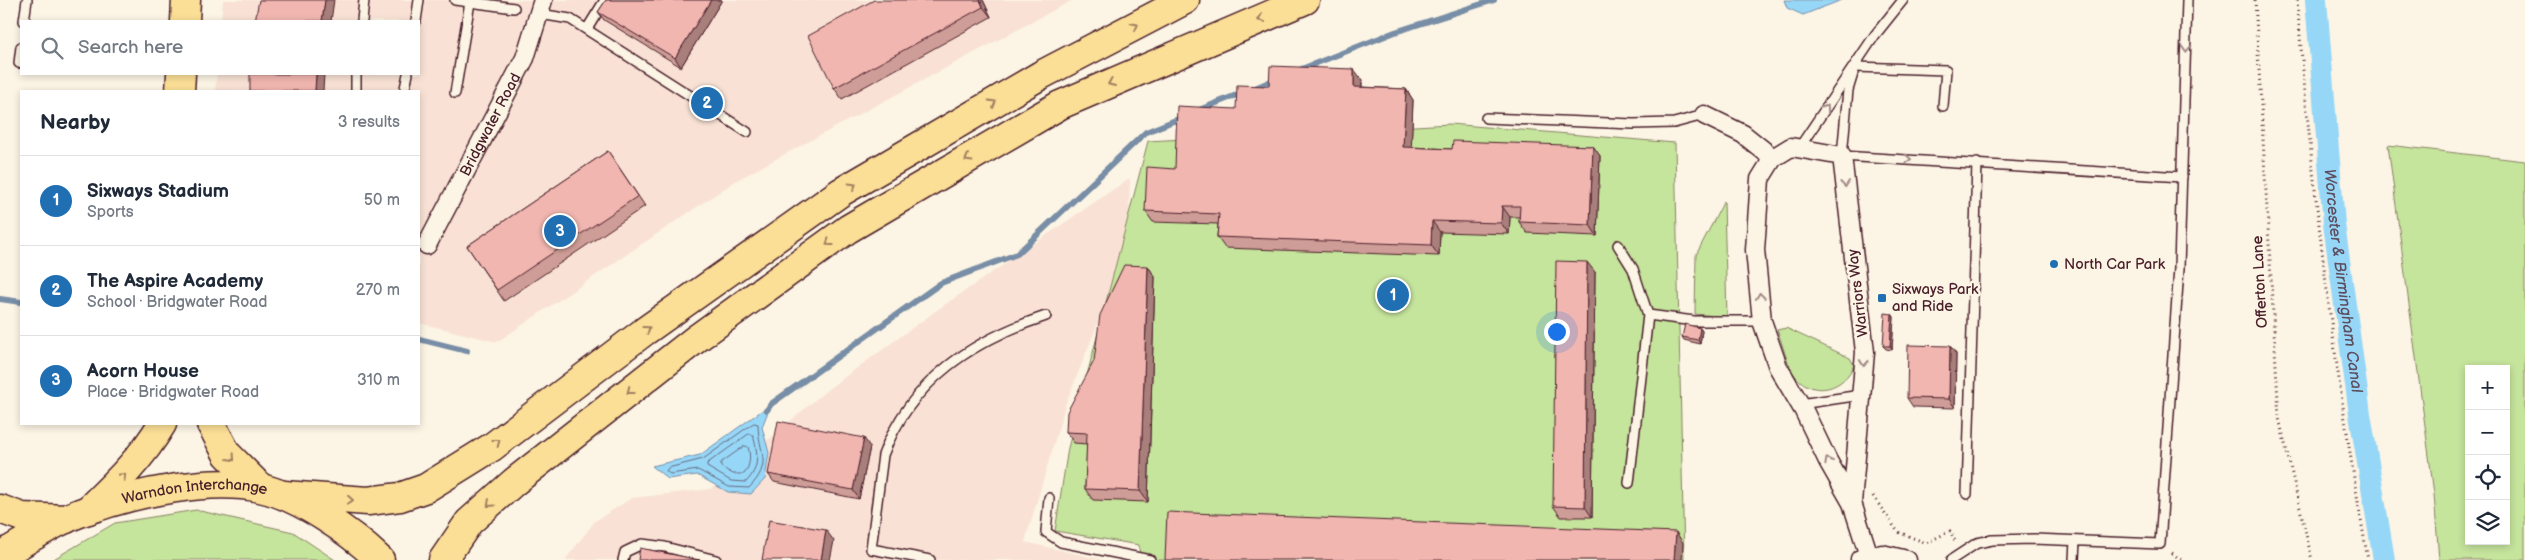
<!DOCTYPE html>
<meta charset="utf-8">
<style>
:root{--surface:#fff;--page:#f6f6f7;--text:#1f2937;--muted:#747a83;--line:#e0e1e3;--accent:#1f6fb2}
body{margin:0;font-family:"Balsamiq Sans",sans-serif;background:var(--page);color:var(--text)}
.controls{position:absolute;right:15px;bottom:15px;display:grid;overflow:hidden;border-radius:0px;box-shadow:0 2px 8px #0003}
.controls button{width:45px;height:45px;display:grid;place-items:center;padding:0;border:0;border-bottom:1px solid var(--line);background:var(--surface);color:var(--text);font:25px sans-serif}
.you{position:absolute;left:1556px;top:331px;width:18px;height:18px;margin:-12px;border:4px solid #fff;border-radius:50%;background:#1a73e8;box-shadow:0 0 0 8px #1a73e833}
.badge{display:grid;place-items:center;width:32px;height:32px;border-radius:50%;background:var(--accent);color:#fff;font-size:16px;font-weight:700}
.pin{position:absolute;translate:-50% -50%;border:2px solid #fff;box-shadow:0 1px 5px #0006}
.list{margin:0;padding:0;list-style:none}
h2{display:flex;justify-content:space-between;align-items:center;height:65px;margin:0;padding:0 20px;font-size:21px}
h2 small{font-size:16px;font-weight:400;color:var(--muted)}
.list li{display:grid;grid-template-columns:32px 1fr auto;gap:15px;align-items:center;box-sizing:border-box;height:90px;padding:0 20px;border-top:1px solid var(--line)}
.list b{display:block;font-size:19px;white-space:nowrap}
.list p{margin:0;font-size:16px;white-space:nowrap;color:var(--muted)}
.list em{font-size:16px;font-style:normal;color:var(--muted)}
.icon{flex:none;width:28px;height:28px;fill:none;stroke:currentColor;stroke-width:2;stroke-linecap:round;stroke-linejoin:round}
.map{position:relative;flex:none;width:2525px;height:560px;overflow:hidden}
.search{position:absolute;background:var(--surface);box-shadow:0 2px 8px #0003;left:20px;top:20px;width:400px;height:55px;display:flex;align-items:center;gap:12px;box-sizing:border-box;padding:0 18px;border-radius:0px;color:var(--muted);font-size:19px}
.panel{position:absolute;background:var(--surface);box-shadow:0 2px 8px #0003;left:20px;top:90px;width:400px;height:335px;border-radius:0px}
.map>svg:first-child{display:block}
</style>
<div class="map">
<svg width="2525" height="560" viewBox="0 0 2525 560">
<rect width="100%" height="100%" fill="#fcf5e5"/>
<filter id="ink" filterUnits="userSpaceOnUse"><feTurbulence type="fractalNoise" baseFrequency=".02" numOctaves="2"/><feDisplacementMap in="SourceGraphic" scale="10" xChannelSelector="R" yChannelSelector="G"/><feConvolveMatrix kernelMatrix="1 2 1 2 8 2 1 2 1" color-interpolation-filters="sRGB"/></filter>
<g filter="url(#ink)">
<!-- built -->
<g fill="#f9e2d5">
<polygon points="223,0 1073,0 737,180 497,342 419,323 419,91 215,91 217,74 419,74 419,21 221,21"/>
<polygon points="1130,178 1128,248 1065,406 1025,542 1104,560 565,560 595,521 632,498 710,489 828,389 937,310"/>
</g>
<!-- green -->
<g fill="#c5e49c" stroke="#888264" fill-rule="evenodd">
<polygon points="1450,124 1675,143 1684,560 1140,560 1139,545 1055,531 1068,448 1148,141"/>
<path d="M2388,145L2525,161V560H2439L2434,494ZM2469,369H2506V541H2469Z"/>
<polygon points="1724,201 1727,317 1695,314 1696,255"/>
<path d="M1786,328L1850,358L1854,365C1844,389 1815,398 1796,377C1788,368 1782,342 1777,330Z"/>
<polygon points="196,510 293,532 335,560 52,560 115,523"/>
</g>
<!-- water -->
<g fill="#96d7f8" stroke="#788da6">
<polygon points="1784,0 1842,0 1803,15 1787,8"/>
<polygon points="771,404 762,427 769,453 765,479 751,494 728,492 697,475 668,479 652,466 700,455"/>
</g>
<g fill="none" stroke-linecap="round" stroke-linejoin="round">
<!-- shore -->
<g stroke="#68697d" stroke-width="1">
<path d="M754,423L758,424C758,453 774,462 749,488L729,487L698,470L670,474L666,471L668,468L703,459Z"/>
<path d="M749,434L753,435C758,453 760,468 746,482L731,481L707,467V464Z"/>
<path d="M745,446L748,447C751,456 750,467 744,474H733L721,467V463Z"/>
</g>
<!-- stream -->
<g stroke="#788da6" stroke-width="6">
<polyline points="1299,70 1395,32 1494,0"/>
<polyline points="1255,88 1276,79"/>
<polyline points="1199,110 1244,92"/>
<polyline points="0,299 21,302"/>
<polyline points="419,339 467,351"/>
<polyline points="767,410 771,404 941,283 1017,254 1146,132 1183,117"/>
</g>
<!-- canal -->
<path stroke="#96d7f8" stroke-width="22" id="s1" d="M2316,0L2334,224L2360,414L2384,560"/>
<!-- lane casing -->
<g stroke="#4a1f2b" stroke-width="12">
<g id="lane">
<polyline points="455,0 514,8"/>
<polyline points="540,14 570,19 747,132"/>
<polyline points="24,21 27,0"/>
<polyline points="362,21 364,0"/>
<polyline points="416,21 419,0"/>
<polyline points="587,29 605,0"/>
<polyline points="19,63 21,47"/>
<polyline points="1855,67 1848,90 1842,156 2182,177"/>
<polyline points="1855,67 1946,70 1943,106"/>
<polyline points="405,88 408,74"/>
<polyline points="356,91 356,74"/>
<polyline points="455,93 470,2"/>
<polyline points="1486,118 1633,124 1674,123 1704,115"/>
<polyline points="1799,148 1875,35 1903,0"/>
<polyline points="1618,245 1633,269 1648,315 1694,321 1762,321"/>
<polyline points="1800,404 1861,395"/>
<polyline points="1629,483 1648,315"/>
<polyline points="1967,494 1977,163"/>
<polyline points="1049,498 1046,532 1061,542 1150,560"/>
<polyline points="623,560 625,552 642,544 665,547 716,560"/>
<path d="M930,560L871,549L883,455C911,380 973,340 1046,316"/>
<polyline points="1951,560 1977,543 1992,540 2034,539 2160,544 2179,268 2187,0"/>
<polyline points="2074,560 2075,541"/>
</g>
</g>
<!-- street casing -->
<g stroke="#4a1f2b" stroke-width="21">
<g id="street">
<polyline points="1704,115 1743,134 1773,158"/>
<path id="s2" d="M427,245L525,58L543,0"/>
<polyline points="1852,503 1865,352 1842,156 1791,147 1773,158 1760,179 1755,250 1762,321 1778,367 1804,411 1828,461 1852,503 1869,556"/>
<polyline points="1860,559 1882,554 1907,560"/>
</g>
</g>
<!-- primary casing -->
<g stroke="#4a1f2b" stroke-width="31">
<g id="primary">
<polyline points="185,21 186,0"/>
<polyline points="180,91 181,74"/>
<polyline points="211,424 227,454 260,487"/>
<path d="M88,510C116,483 142,458 162,424"/>
</g>
</g>
<!-- highway casing -->
<g stroke="#4a1f2b" stroke-width="31">
<g id="highway">
<polyline points="284,495 368,501 400,497 426,488 492,447 645,331 841,192 1041,75 1185,0"/>
<polyline points="0,509 22,517 66,519"/>
<path id="s3" d="M0,556C28,540 57,520 88,510C135,493 211,477 260,488C299,496 352,533 380,560"/>
<polyline points="443,560 469,522 514,482 696,339 848,229 1060,105 1305,0"/>
</g>
</g>
<!-- path -->
<g stroke="#4a1f2b" stroke-width="3" stroke-dasharray="1 4" stroke-linecap="butt">
<polyline points="2255,0 2279,418 2312,560"/>
<path d="M2297,0C2312,187 2335,375 2368,560"/>
<polyline points="1873,496 1898,532 1926,543 1950,531 1955,541"/>
<polyline points="2172,553 2181,560"/>
</g>
<!-- lane -->
<use href="#lane" stroke="#fcf5e5" stroke-width="9"/>
<!-- street -->
<use href="#street" stroke="#fcf5e5" stroke-width="18"/>
<!-- primary -->
<use href="#primary" stroke="#fbdf96" stroke-width="28"/>
<!-- highway -->
<use href="#highway" stroke="#fbdf96" stroke-width="28"/>
</g>
<!-- wall -->
<g fill="#cf9d97" stroke="#4a1f2b">
<polygon points="606,0 722,0 681,67 604,20 598,12"/>
<polygon points="983,0 991,17 842,99 834,88"/>
<polygon points="1362,80 1362,87 1406,89 1413,100 1411,147 1452,149 1593,146 1600,156 1597,236 1527,233 1519,222 1520,217 1510,217 1509,234 1440,232 1439,256 1225,248 1217,237 1218,224 1153,222 1145,211 1175,169 1236,109 1269,86"/>
<polygon points="608,151 645,206 504,301 467,246"/>
<polygon points="1148,266 1155,277 1148,502 1093,500 1085,489 1087,444 1074,443 1066,432"/>
<polygon points="1595,272 1592,517 1561,517 1553,506"/>
<polygon points="1892,314 1894,317 1892,350 1886,349 1883,346"/>
<polygon points="1700,328 1702,331 1700,344 1684,340 1682,337"/>
<polygon points="1950,346 1956,354 1955,408 1913,407 1907,398"/>
<polygon points="870,447 859,499 774,482 768,474"/>
</g>
<!-- shaded-wall -->
<g fill="#a97f7b" stroke="#4a1f2b">
<polygon points="325,0 334,0 331,21 322,21"/>
<polygon points="711,0 722,0 681,67 675,58"/>
<polygon points="980,0 983,0 991,17 983,7"/>
<polygon points="1354,69 1362,80 1361,98 1354,87"/>
<polygon points="316,74 324,74 323,91 315,91"/>
<polygon points="1406,89 1413,100 1411,157 1403,147"/>
<polygon points="1593,146 1600,156 1597,236 1590,225"/>
<polygon points="1502,206 1510,217 1509,234 1501,223"/>
<polygon points="1432,221 1440,232 1439,256 1431,245"/>
<polygon points="1587,262 1595,272 1592,517 1585,507"/>
<polygon points="1148,266 1155,277 1148,502 1140,491"/>
<polygon points="1892,314 1894,317 1892,350 1890,346"/>
<polygon points="1700,328 1702,331 1700,344 1698,340"/>
<polygon points="1950,346 1956,354 1955,408 1949,399"/>
<polygon points="864,438 870,447 859,499 853,490"/>
<polygon points="826,530 834,541 830,560 821,560"/>
<polygon points="1676,532 1683,543 1682,560 1674,560"/>
</g>
<!-- building -->
<g fill="#f1b6b0" stroke="#4a1f2b">
<polygon points="259,0 325,0 322,21 255,21"/>
<polygon points="606,0 711,0 675,58 598,12"/>
<polygon points="874,0 980,0 983,7 834,88 808,36"/>
<polygon points="1270,66 1354,69 1354,87 1406,89 1403,147 1452,149 1453,141 1593,146 1590,225 1519,222 1520,206 1502,206 1501,223 1432,221 1431,245 1217,237 1219,214 1145,211 1147,167 1175,169 1177,106 1236,109 1237,85 1269,86"/>
<polygon points="250,74 316,74 315,91 250,91"/>
<polygon points="608,151 638,196 497,290 467,246"/>
<polygon points="1556,261 1587,262 1585,507 1553,506"/>
<polygon points="1124,265 1148,266 1140,491 1085,489 1087,433 1066,432 1067,412 1094,361 1100,315"/>
<polygon points="1885,313 1892,314 1890,346 1883,346"/>
<polygon points="1685,324 1700,328 1698,340 1682,337"/>
<polygon points="1908,345 1950,346 1949,399 1907,398"/>
<polygon points="778,421 864,438 853,490 768,474"/>
<polygon points="1167,512 1676,532 1674,560 1165,560"/>
<polygon points="769,520 826,530 821,560 762,560"/>
<polygon points="640,548 700,560 638,560"/>
</g>
<!-- one-way arrows -->
<defs><path id="oneway-chevron" d="M-2-3.5L2.5 0L-2 3.5" fill="none" stroke-width="1.6" stroke-linecap="round" stroke-linejoin="round" transform="scale(1.25)"/></defs>
<g stroke="#a27f60">
<use href="#oneway-chevron" transform="translate(1261 19) rotate(157)"/>
<use href="#oneway-chevron" transform="translate(1135 26) rotate(-28)"/>
<use href="#oneway-chevron" transform="translate(1111 83) rotate(157)"/>
<use href="#oneway-chevron" transform="translate(993 103) rotate(-30)"/>
<use href="#oneway-chevron" transform="translate(968 159) rotate(150)"/>
<use href="#oneway-chevron" transform="translate(853 186) rotate(-30)"/>
<use href="#oneway-chevron" transform="translate(829 243) rotate(144)"/>
<use href="#oneway-chevron" transform="translate(647 329) rotate(-36)"/>
<use href="#oneway-chevron" transform="translate(630 391) rotate(142)"/>
<use href="#oneway-chevron" transform="translate(497 442) rotate(-37)"/>
<use href="#oneway-chevron" transform="translate(232 458) rotate(48)"/>
<use href="#oneway-chevron" transform="translate(123 476) rotate(-45)"/>
<use href="#oneway-chevron" transform="translate(350 500) rotate(3)"/>
<use href="#oneway-chevron" transform="translate(490 504) rotate(138)"/>
</g>
<g stroke="#a38a88">
<use href="#oneway-chevron" transform="translate(2186 49) rotate(92)"/>
<use href="#oneway-chevron" transform="translate(1826 108) rotate(-55)"/>
<use href="#oneway-chevron" transform="translate(1908 159) rotate(3)"/>
<use href="#oneway-chevron" transform="translate(1845 184) rotate(83)"/>
<use href="#oneway-chevron" transform="translate(1760 296) rotate(-96)"/>
<use href="#oneway-chevron" transform="translate(1864 363) rotate(95)"/>
<use href="#oneway-chevron" transform="translate(1828 461) rotate(-118)"/>
</g>
</g>
<!-- markers -->
<g fill="#1f6fb2" stroke="#fcf5e5" stroke-width="2">
<circle cx="2054" cy="264" r="5"/>
<rect x="1877" y="293" width="10" height="10" rx="2.5"/>
</g>
<g text-anchor="middle" dominant-baseline="central" stroke-width="5" stroke-linejoin="round" paint-order="stroke">
<!-- street labels -->
<g font-size="15" fill="#4a1f2b" stroke="#fcf5e5">
<text stroke="none"><textPath href="#s2" startOffset="136">Bridgwater Road</textPath></text>
<text transform="translate(2260 282) rotate(-93)">Offerton Lane</text>
<text transform="translate(1858 293) rotate(-97)">Warriors Way</text>
<text stroke="none"><textPath href="#s3" startOffset="209">Warndon Interchange</textPath></text>
</g>
<!-- poi labels -->
<g font-size="15" fill="#4a1f2b" stroke="#fcf5e5" text-anchor="start">
<text x="2064" y="264">North Car Park</text>
<text x="1892" y="289">Sixways Park<tspan x="1892" dy="17">and Ride</tspan></text>
</g>
<!-- water labels -->
<g font-size="16" font-style="italic" fill="#5d4d5e" stroke="#fcf5e5">
<text stroke="none"><textPath href="#s1" startOffset="282">Worcester &amp; Birmingham Canal</textPath></text>
</g>
</g>
</svg>
<div class="controls">
<button>+</button>
<button>−</button>
<button><svg class="icon" aria-label="locate" viewBox="0 0 24 24"><circle cx="12" cy="12" r="6"/><path d="M12 2v4M12 18v4M2 12h4M18 12h4"/></svg></button>
<button><svg class="icon" aria-label="layers" viewBox="0 0 24 24"><path d="M12 4l9 5-9 5-9-5zM3 14l9 5 9-5"/></svg></button>
</div>
<div class="you"></div>
<div class="pin badge" style="left:1393px;top:295px">1</div>
<div class="pin badge" style="left:707px;top:103px">2</div>
<div class="pin badge" style="left:560px;top:231px">3</div>
<div class="search"><svg class="icon" aria-label="search" viewBox="0 0 24 24"><circle cx="10" cy="10" r="6"/><path d="M15 15l6 6"/></svg>Search here</div>
<section class="panel">
<h2>Nearby<small>3 results</small></h2>
<ul class="list">
<li><span class="badge">1</span><div><b>Sixways Stadium</b><p>Sports</p></div><em>50 m</em></li>
<li><span class="badge">2</span><div><b>The Aspire Academy</b><p>School · Bridgwater Road</p></div><em>270 m</em></li>
<li><span class="badge">3</span><div><b>Acorn House</b><p>Place · Bridgwater Road</p></div><em>310 m</em></li>
</ul>
</section>
</div>
